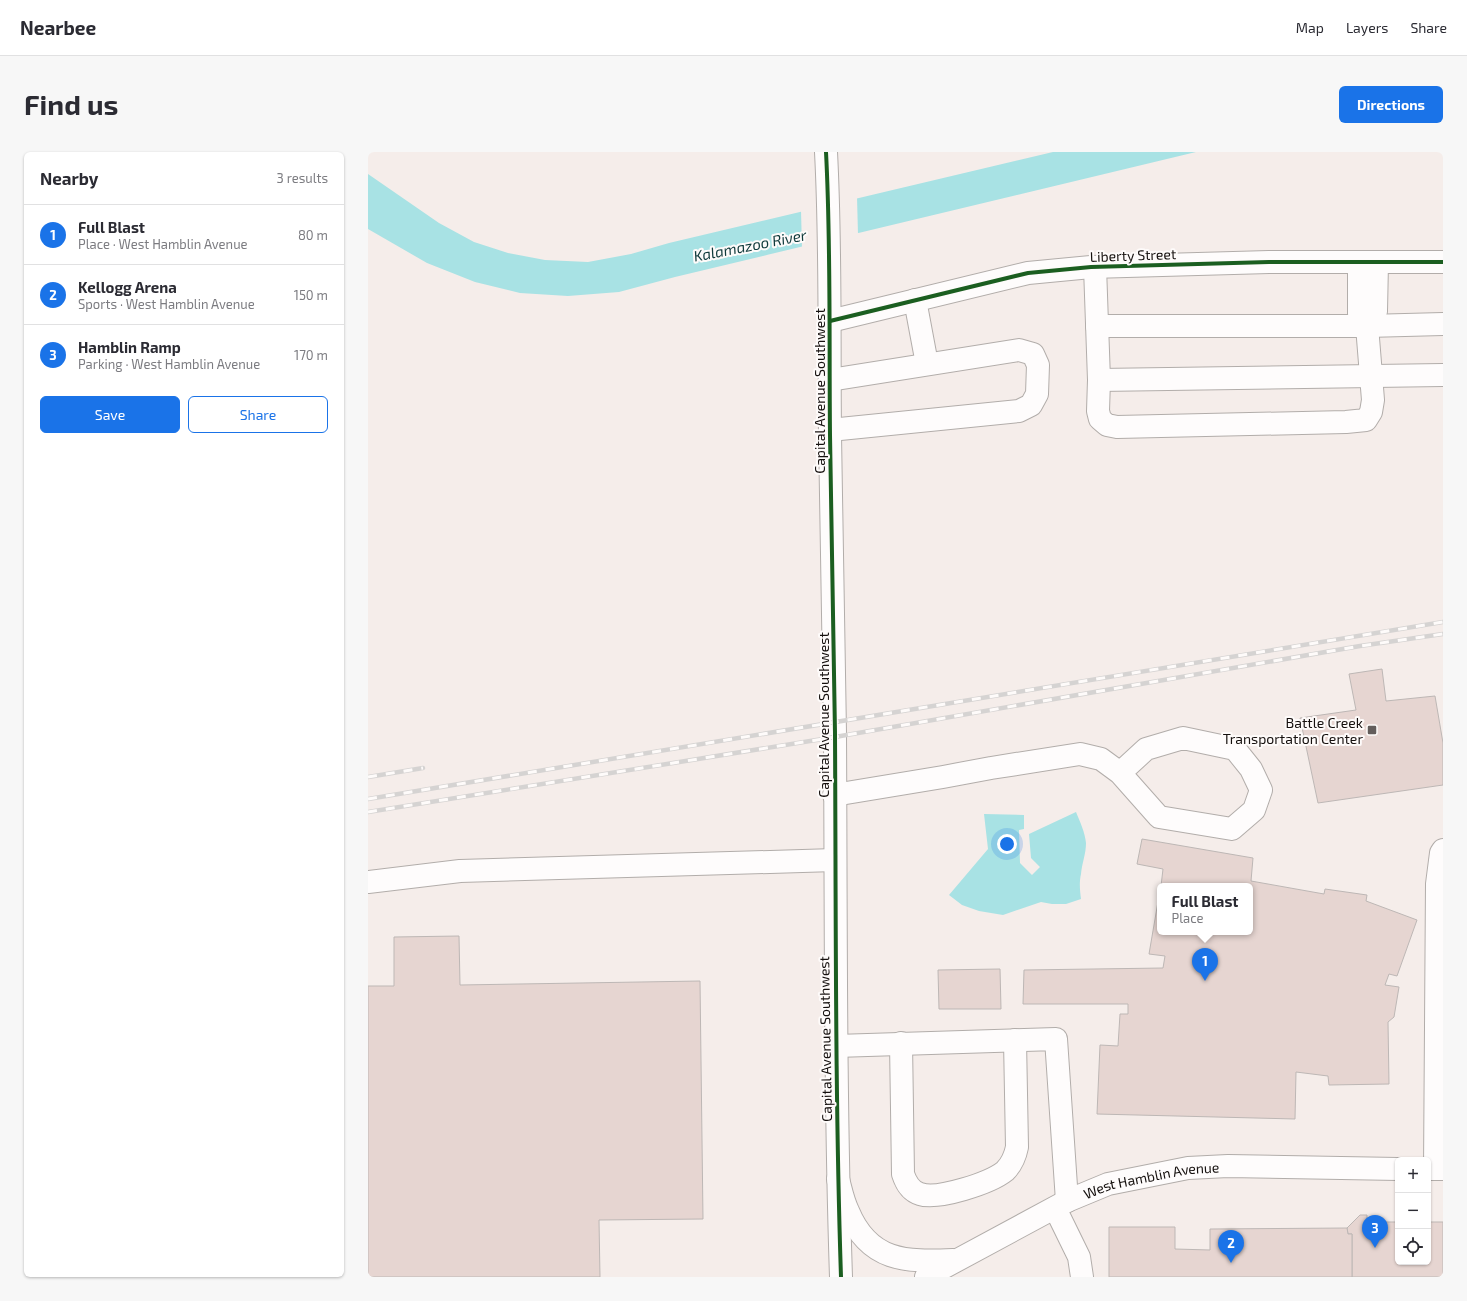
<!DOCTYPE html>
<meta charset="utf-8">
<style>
:root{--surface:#fff;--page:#f7f7f7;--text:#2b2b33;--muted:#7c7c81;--line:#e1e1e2;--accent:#1a73e8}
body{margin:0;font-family:"Exo 2",sans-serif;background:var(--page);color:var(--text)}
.controls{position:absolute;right:12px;bottom:12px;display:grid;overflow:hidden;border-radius:6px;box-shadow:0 1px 3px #0004}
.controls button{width:36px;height:36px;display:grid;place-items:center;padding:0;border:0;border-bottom:1px solid var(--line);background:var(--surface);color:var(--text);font:20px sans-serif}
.you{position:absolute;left:639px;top:692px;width:14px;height:14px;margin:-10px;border:3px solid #fff;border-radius:50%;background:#1a73e8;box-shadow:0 0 0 6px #1a73e833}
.badge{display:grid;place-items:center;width:26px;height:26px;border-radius:50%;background:var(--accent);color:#fff;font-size:13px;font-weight:700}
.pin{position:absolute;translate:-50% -33px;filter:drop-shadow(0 1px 2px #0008)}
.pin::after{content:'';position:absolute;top:21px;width:14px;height:12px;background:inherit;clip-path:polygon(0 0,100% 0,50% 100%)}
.popup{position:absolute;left:789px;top:731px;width:96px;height:52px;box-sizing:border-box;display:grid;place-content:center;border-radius:6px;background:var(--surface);filter:drop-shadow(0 1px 3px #0005);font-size:13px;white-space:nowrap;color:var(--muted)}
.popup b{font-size:15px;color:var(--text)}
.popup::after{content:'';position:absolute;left:50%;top:100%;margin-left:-8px;border:8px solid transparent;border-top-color:var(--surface)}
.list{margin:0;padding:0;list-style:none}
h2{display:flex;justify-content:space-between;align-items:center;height:52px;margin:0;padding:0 16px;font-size:17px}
h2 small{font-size:13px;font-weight:400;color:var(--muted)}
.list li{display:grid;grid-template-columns:26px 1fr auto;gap:12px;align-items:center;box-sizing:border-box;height:60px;padding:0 16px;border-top:1px solid var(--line)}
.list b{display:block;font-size:15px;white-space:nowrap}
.list p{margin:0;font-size:13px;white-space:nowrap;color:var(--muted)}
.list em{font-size:13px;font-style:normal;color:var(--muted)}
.actions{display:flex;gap:8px;padding:12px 16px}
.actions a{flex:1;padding:9px 0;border:1px solid var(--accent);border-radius:6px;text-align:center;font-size:14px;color:var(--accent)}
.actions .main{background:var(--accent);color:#fff}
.icon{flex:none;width:22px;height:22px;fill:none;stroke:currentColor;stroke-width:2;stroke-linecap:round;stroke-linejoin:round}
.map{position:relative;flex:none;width:1075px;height:1125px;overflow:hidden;border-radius:6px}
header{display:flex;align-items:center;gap:24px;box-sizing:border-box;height:56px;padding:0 20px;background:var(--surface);border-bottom:1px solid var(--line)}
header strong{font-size:19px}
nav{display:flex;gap:22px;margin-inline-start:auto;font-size:14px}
.intro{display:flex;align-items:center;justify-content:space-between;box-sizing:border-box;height:96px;padding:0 24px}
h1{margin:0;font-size:28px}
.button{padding:10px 18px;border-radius:6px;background:var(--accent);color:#fff;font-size:14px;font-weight:700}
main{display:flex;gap:24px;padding:0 24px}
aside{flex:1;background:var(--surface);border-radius:6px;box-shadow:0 1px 3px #0004}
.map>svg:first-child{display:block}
</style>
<header>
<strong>Nearbee</strong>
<nav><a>Map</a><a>Layers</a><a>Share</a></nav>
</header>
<div class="intro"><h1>Find us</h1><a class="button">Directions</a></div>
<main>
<aside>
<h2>Nearby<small>3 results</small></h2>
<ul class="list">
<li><span class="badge">1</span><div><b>Full Blast</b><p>Place · West Hamblin Avenue</p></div><em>80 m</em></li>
<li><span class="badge">2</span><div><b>Kellogg Arena</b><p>Sports · West Hamblin Avenue</p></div><em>150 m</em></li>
<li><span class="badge">3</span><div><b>Hamblin Ramp</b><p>Parking · West Hamblin Avenue</p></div><em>170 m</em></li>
</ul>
<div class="actions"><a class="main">Save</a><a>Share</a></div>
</aside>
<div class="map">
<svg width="1075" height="1125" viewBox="0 0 1075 1125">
<rect width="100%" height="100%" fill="#f5edea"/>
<!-- water -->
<g fill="#a8e2e4">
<polygon points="685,0 828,0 307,125 251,140 200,144 152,141 107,130 59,111 0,77 0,22 71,71 106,90 140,101 177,108 220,110 263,102 301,91"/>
<path d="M708,660C712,670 717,680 718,691C718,702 714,711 713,722C711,731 712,739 713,747L698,752H684L673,750L635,763L611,759L594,753L581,743L620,697L616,662L656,663V677L651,678L652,711L664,723L672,715L663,706L661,682Z"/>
</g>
<!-- pier -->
<polygon fill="#f5edea" points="489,45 490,83 434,97 433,58"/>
<!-- building -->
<g fill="#e6d5d1" stroke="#bdb7b5">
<polygon points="1014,517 1018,549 1067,544 1075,591 1075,633 950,651 932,566 988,558 981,522"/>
<polygon points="774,687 885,706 883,729 956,742 957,737 999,743 998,749 1049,768 1029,824 1021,822 1017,833 1031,835 1026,865 1020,870 1021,932 961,933 960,924 928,920 927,967 729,962 732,893 750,894 752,862 760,862 760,852 655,852 656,818 795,816 797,804 781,802 792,738 792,780 882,780 882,734 793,734 795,717 769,712"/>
<polygon points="91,784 92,833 332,829 335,1067 231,1068 232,1125 0,1125 0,834 26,834 26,785"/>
<polygon points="632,817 633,857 571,857 570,818"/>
<polygon points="992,1063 999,1063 999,1070 1030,1070 1030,1110 1060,1110 1060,1070 1075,1070 1075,1125 984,1125 984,1082 980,1082 979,1076"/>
<polygon points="741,1075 807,1075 807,1097 842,1098 842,1077 979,1076 980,1082 984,1082 984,1125 741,1125"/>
</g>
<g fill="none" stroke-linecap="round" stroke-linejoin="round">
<!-- minor casing -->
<g stroke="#b2adaa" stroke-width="24">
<g id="minor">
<path d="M458,0C463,94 461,188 462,283C464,382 466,482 467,582C468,763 467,944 473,1125"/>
<polyline points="991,111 991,162 999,174 1006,166 1008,159 1009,111"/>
<polyline points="727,115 731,228 730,259 732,267 739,273 749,275 978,270 998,268 1003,260 1005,248 999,174"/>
<polyline points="547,148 559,212"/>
<polyline points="462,169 660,121 723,115 901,110 1075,110"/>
<polyline points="729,174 999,174 1075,172"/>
<polyline points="462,228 651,198 665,202 670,213 669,242 663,253 651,259 462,278"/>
<polyline points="731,228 1075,223"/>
<polyline points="466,643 575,625 623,616 712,602 733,607 752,621 791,665 864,677 886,658 893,638 883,617 867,597 815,586 778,597 752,621"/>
<polyline points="0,730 92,719 467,708"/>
<path d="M533,891L535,1022C538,1031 542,1039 552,1042C570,1048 622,1031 637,1019C644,1012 647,1005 649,995L647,888"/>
<polyline points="468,894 688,887 699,1049"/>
<polyline points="1067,1017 1069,732 1073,701 1075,698"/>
<polyline points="687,1056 711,1105 714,1125"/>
</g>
</g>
<!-- highway casing -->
<g stroke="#b2adaa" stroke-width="24">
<g id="highway">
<polyline points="1060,1017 1075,1017"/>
<path d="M470,1027C473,1038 475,1049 480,1059C501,1110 538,1110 585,1108"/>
<path id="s1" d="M558,1125L699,1049L740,1032L820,1016L860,1014L1030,1017"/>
</g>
</g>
<!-- minor -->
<use href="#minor" stroke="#fefcfc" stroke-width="22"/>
<!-- highway -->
<use href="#highway" stroke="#fefcfc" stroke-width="22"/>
<!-- rail casing -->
<g stroke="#d5d3d2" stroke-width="4.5">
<g id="rail">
<polyline points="0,625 55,616"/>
<polyline points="0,647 1075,470"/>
<polyline points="0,660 467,585 992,494 1075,482"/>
</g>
</g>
<!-- rail -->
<use href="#rail" stroke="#fefbfa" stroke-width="3" stroke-dasharray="9" stroke-linecap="butt"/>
<!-- cycleway casing -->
<g stroke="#fefbfa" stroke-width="6">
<g id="cycleway">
<path d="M458,0C463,94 461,188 462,283C464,382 466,482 467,582C468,763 467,944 473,1125"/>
<polyline points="462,169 660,121 723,115 901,110 1075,110"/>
</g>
</g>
<!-- cycleway -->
<use href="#cycleway" stroke="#1b5e20" stroke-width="4"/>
</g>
<!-- markers -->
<rect fill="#635d5b" stroke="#fefbfa" stroke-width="1.5" x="999" y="573" width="10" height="10" rx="2"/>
<g text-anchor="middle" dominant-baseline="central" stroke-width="4" stroke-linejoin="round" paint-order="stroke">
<!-- street labels -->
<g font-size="14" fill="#15100e" stroke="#fefbfa">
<text transform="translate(765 103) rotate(-2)">Liberty Street</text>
<text transform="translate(451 239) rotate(-90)">Capital Avenue Southwest</text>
<text transform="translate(455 563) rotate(-90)">Capital Avenue Southwest</text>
<text transform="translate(457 887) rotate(-91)">Capital Avenue Southwest</text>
<text stroke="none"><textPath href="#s1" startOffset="248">West Hamblin Avenue</textPath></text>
</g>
<!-- poi labels -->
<g font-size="14" fill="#15100e" stroke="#fefbfa" text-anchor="end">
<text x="995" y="570">Battle Creek<tspan x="995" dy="16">Transportation Center</tspan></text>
</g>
<!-- water labels -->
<g font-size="15" font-style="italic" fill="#0f3a3b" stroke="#fefbfa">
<text transform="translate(382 93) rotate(-11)">Kalamazoo River</text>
</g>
</g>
</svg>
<div class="controls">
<button>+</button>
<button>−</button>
<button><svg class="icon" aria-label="locate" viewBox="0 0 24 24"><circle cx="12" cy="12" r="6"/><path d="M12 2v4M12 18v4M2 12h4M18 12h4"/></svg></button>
</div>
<div class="you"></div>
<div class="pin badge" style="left:837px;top:829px">1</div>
<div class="popup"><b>Full Blast</b>Place</div>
<div class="pin badge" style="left:863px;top:1111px">2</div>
<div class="pin badge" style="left:1007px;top:1096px">3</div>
</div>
</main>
